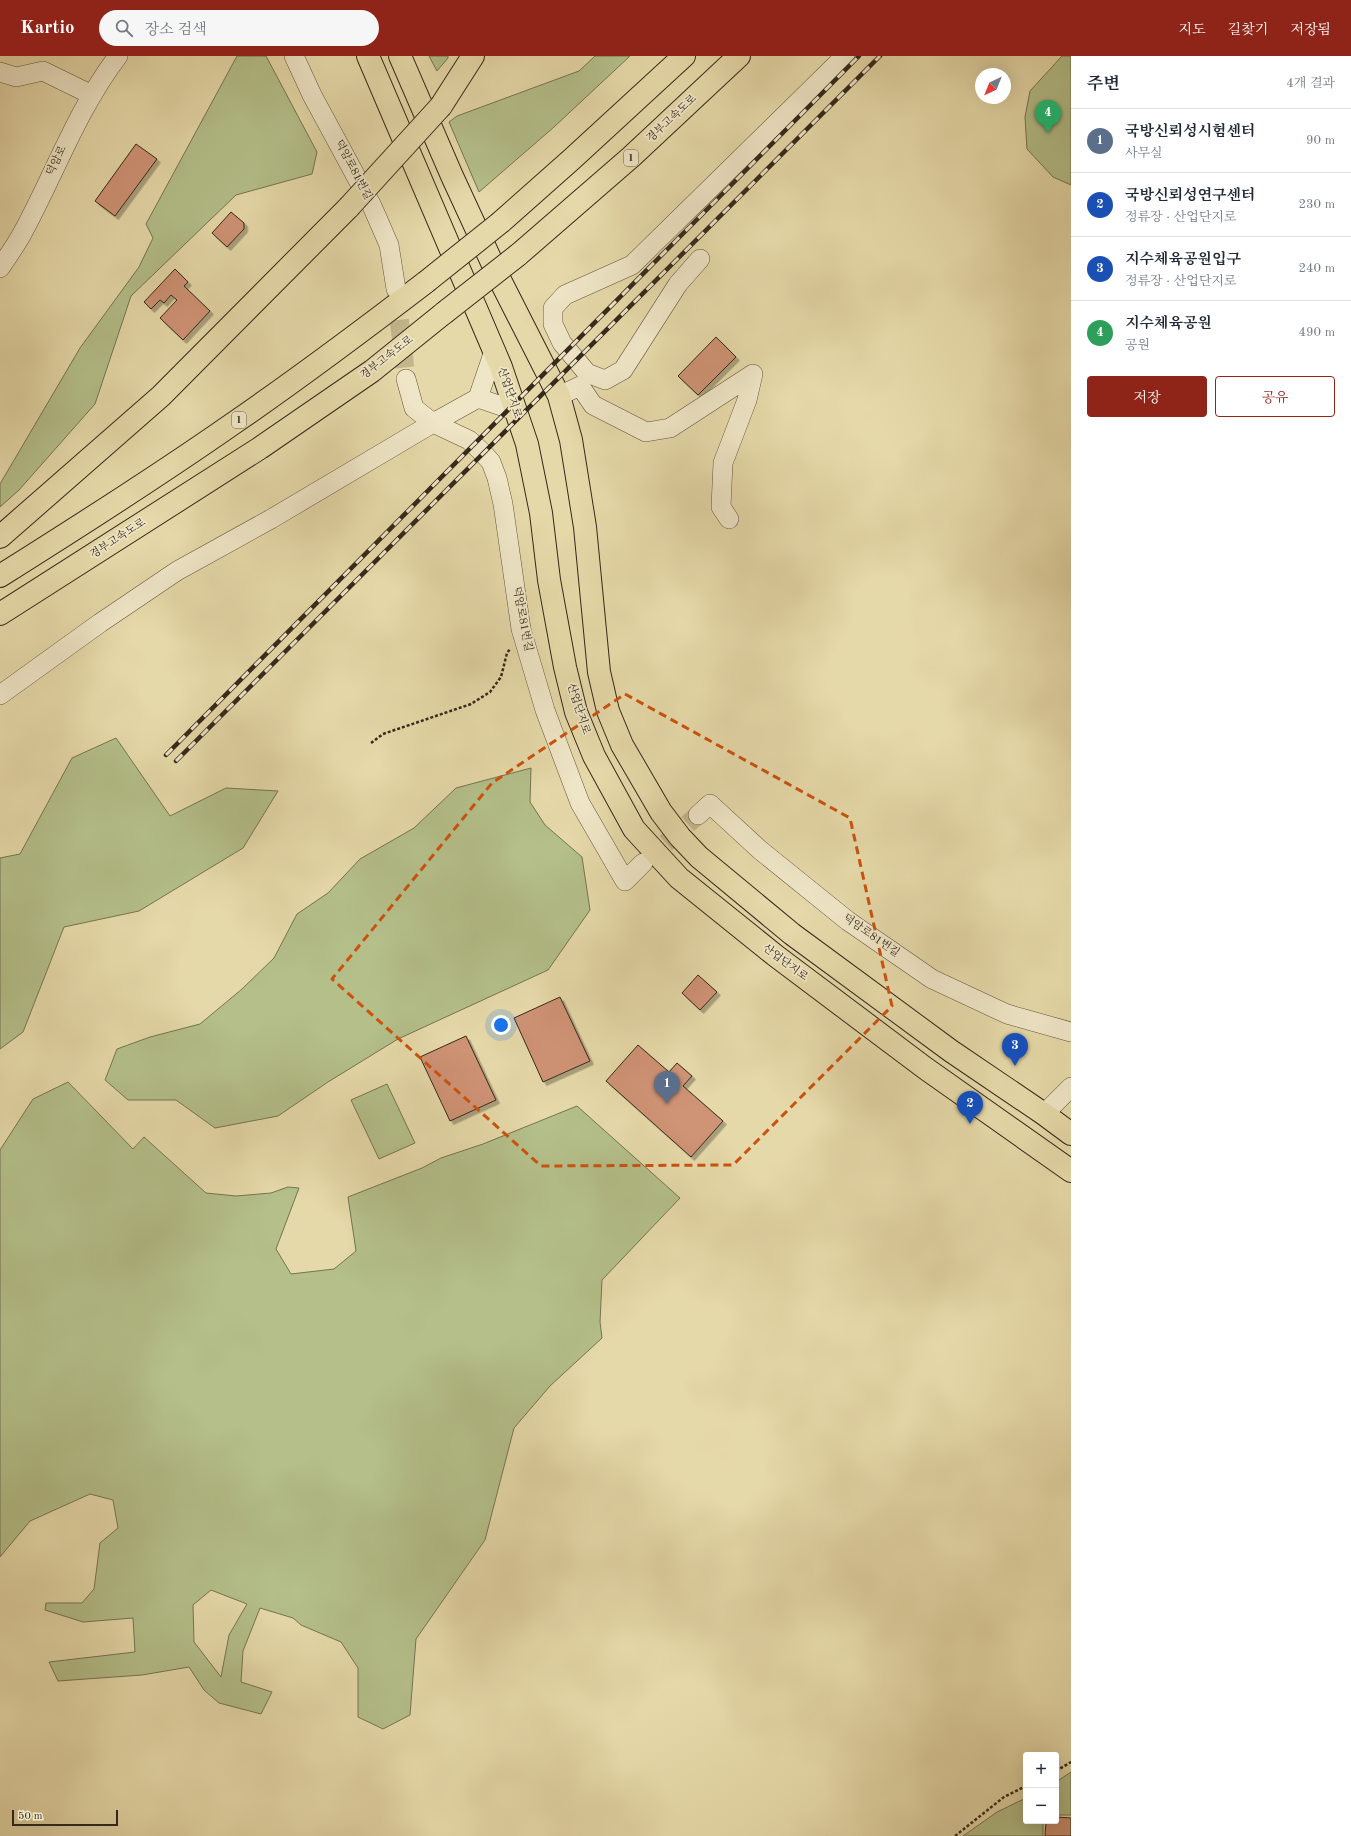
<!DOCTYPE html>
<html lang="ko">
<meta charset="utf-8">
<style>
:root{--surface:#fff;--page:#f6f6f7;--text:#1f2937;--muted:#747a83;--line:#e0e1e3;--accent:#8f2418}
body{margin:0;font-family:"Old Standard TT","Noto Serif KR",serif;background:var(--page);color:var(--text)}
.controls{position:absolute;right:12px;bottom:12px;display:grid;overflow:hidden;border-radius:4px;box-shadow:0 4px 16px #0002}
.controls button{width:36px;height:36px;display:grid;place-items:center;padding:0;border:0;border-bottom:1px solid var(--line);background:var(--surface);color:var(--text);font:20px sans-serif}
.compass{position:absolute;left:975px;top:12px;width:36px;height:36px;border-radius:50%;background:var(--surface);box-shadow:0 4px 16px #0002;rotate:223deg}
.scale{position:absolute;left:12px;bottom:10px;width:106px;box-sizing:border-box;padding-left:4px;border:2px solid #35291b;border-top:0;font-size:11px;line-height:14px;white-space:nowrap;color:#35291b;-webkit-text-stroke:3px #efe6c7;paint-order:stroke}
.you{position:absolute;left:501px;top:969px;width:14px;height:14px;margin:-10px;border:3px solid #fff;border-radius:50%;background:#1a73e8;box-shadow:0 0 0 6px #1a73e833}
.badge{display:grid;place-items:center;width:26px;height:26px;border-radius:50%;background:var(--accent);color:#fff;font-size:13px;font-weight:700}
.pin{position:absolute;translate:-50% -33px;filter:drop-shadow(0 1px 2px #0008)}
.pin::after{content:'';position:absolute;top:21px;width:14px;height:12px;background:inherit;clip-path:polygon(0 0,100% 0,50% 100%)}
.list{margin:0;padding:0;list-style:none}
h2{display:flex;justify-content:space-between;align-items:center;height:52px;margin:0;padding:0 16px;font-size:17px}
h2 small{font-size:13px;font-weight:400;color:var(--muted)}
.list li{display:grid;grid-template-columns:26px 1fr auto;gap:12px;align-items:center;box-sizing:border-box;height:64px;padding:0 16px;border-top:1px solid var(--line)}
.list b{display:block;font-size:15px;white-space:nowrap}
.list p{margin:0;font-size:13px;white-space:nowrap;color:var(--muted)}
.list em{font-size:13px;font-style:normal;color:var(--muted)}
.actions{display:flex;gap:8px;padding:12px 16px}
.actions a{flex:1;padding:9px 0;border:1px solid var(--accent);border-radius:4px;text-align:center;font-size:14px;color:var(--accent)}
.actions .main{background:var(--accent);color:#fff}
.icon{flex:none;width:22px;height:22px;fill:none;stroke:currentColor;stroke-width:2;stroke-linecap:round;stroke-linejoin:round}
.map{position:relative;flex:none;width:1071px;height:1780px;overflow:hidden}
header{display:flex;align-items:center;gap:24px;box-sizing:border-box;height:56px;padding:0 20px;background:var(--accent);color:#fff}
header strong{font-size:19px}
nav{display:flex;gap:22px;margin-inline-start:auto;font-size:14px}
.search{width:280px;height:36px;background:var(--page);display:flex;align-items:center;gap:10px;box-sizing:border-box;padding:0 14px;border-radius:22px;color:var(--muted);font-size:15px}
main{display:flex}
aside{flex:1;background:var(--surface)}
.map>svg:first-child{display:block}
</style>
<header>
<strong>Kartio</strong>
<div class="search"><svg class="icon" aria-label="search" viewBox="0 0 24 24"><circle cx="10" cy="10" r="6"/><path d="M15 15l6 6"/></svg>장소 검색</div>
<nav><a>지도</a><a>길찾기</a><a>저장됨</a></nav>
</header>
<main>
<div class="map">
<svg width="1071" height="1780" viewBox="0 0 1071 1780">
<defs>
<filter id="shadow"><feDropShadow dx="3.5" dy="3.5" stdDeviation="0" flood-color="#0004"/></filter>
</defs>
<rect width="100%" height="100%" fill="#e6d9a9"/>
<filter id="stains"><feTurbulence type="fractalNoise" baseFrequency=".005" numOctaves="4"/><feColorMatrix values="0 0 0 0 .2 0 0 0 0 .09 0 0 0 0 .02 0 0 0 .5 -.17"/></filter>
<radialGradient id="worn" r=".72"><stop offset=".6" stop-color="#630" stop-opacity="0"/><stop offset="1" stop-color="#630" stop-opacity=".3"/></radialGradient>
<!-- green -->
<g fill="#b4bf89" stroke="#747452" fill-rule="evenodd">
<polygon points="237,0 266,0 317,96 312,118 236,139 131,240 95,348 19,434 0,451 0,428 80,292 139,211 153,182 146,168"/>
<polygon points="429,0 448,0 448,2 437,15"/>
<polygon points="595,0 630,0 554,71 479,136 449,66 457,60 579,15"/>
<polygon points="1062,0 1071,0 1071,129 1053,121 1027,93 1025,61 1030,35"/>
<polygon points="116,682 170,760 226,732 278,735 243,792 139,855 64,871 23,976 0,993 0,802 20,798 72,702"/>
<polygon points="531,712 530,746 545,769 582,801 590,854 548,914 398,983 328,1026 278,1060 215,1072 176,1044 128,1044 105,1024 117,993 150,981 200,968 242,933 274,902 297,858 328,837 360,803 414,772 456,732"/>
<path d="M68,1026L133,1093L144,1081L206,1137L236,1140L271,1137L288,1131L299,1132L276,1193L291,1218L334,1213L356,1195L348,1141L422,1112L441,1102L483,1088L577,1050L680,1142L602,1224L600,1266L602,1282L550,1330L514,1372L485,1484L416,1583L410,1659L383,1673L358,1661V1612L341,1586L301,1569L293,1562L260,1552L243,1595L241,1626L272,1636L261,1658L219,1647L204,1634L189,1611L142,1619L58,1625L49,1606L135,1596L133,1562L83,1566L45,1554L46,1547H82L94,1533L100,1487L118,1472L113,1444L90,1438L30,1465L0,1501V1094L33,1043ZM211,1534L247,1548L229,1579L221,1621L194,1586L193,1549Z"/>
<polygon points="387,1028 415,1087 379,1103 351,1044"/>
<polygon points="1071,1716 1071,1759 1056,1759 1056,1726"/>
<polygon points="1026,1742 1026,1765 1043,1765 1043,1780 963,1780 997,1756"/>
</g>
<!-- building -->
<g fill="#cf9374" stroke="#35291b" filter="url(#shadow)">
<polygon points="136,88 157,103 115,160 95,145"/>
<polygon points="231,156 244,167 244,173 227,191 212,177"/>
<polygon points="175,213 188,226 184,230 210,255 183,284 160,262 177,244 171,239 164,247 160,244 151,253 144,246"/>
<polygon points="716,281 736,301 698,339 678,320"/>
<polygon points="698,919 717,936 700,954 682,937"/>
<polygon points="560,941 590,1005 543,1026 514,962"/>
<polygon points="466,980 496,1044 450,1065 420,1001"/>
<polygon points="638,989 669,1016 677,1007 692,1020 683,1030 723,1065 691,1101 606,1025"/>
<polygon points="1056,1761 1071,1762 1071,1780 1045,1780 1046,1765 1056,1765"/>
</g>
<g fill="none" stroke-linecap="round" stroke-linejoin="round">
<!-- minor-tunnel -->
<g stroke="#c3b68d" stroke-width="19" stroke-dasharray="19 10" stroke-linecap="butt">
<polyline points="396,235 406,323"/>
<polyline points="644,806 698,759"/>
</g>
<!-- minor casing -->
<g stroke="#61553e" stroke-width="20">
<g id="minor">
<polyline points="294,0 312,39 372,150 389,189 396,233"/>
<polyline points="0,16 16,21 43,15 92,39"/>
<polyline points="700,203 678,228 623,314 605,324 587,317 562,287 553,268 553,252 565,239 632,209 845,0"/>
<path d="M0,212C8,200 16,189 23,176C55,117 77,54 118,0"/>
<polyline points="406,323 414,352 433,367 469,384 481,395 491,406 497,422 503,448 521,573 545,654 580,747 625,825 643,807"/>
<polyline points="559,340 580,330 593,349 646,376 670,372 753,318 747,344 723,407 721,451 729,463"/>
<polyline points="478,342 516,355"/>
<polyline points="0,639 100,567 177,515 271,463 433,367 478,342 494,295"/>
<polyline points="698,759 710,748 760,794 848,865 932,923 1007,958 1071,976"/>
<polyline points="1044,1058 1071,1031"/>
</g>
</g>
<!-- major casing -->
<g stroke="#35291b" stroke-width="24">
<g id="major">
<polyline points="368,0 501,311 527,388 541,457 549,524 565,611 576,656 594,700 634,773 679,822 776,900 925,1012 1071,1115"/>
<polyline points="400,0 452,120 500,224 559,340 571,384 585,471 599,616 608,655 622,689 661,756 680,781 699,801 792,878 951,995 1044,1058 1071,1078"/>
</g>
</g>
<!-- highway casing -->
<g stroke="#35291b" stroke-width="24">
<g id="highway">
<polyline points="441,50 473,0"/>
<polyline points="501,166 572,103 684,0"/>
<polyline points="518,199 631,101 739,0"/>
<polyline points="0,481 161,340 349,151"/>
<path d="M0,520C78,471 155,422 231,369C298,323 362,275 426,226"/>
<polyline points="0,558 260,392 372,315 444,257"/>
</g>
</g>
<!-- path -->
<g stroke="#35291b" stroke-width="2.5" stroke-dasharray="3 2" stroke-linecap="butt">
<polyline points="371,687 383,678 471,648 490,636 501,621 507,597 510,593"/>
<polyline points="1056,1715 1071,1706"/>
<polyline points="955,1780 1004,1741 1026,1730"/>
</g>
<!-- minor -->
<use href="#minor" stroke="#efe6c7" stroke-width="19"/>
<!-- major -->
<use href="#major" stroke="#e6d9a9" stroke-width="22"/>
<!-- highway -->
<use href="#highway" stroke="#e6d9a9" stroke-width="22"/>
<!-- rail casing -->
<g stroke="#35291b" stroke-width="4.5">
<g id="rail">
<polyline points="166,699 859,0"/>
<polyline points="176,705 880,0"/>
</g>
</g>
<!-- rail -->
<use href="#rail" stroke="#efe6c7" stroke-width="3" stroke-dasharray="9" stroke-linecap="butt"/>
<!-- highway-bridge casing -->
<g stroke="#35291b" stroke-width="24" stroke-linecap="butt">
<g id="highway-bridge">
<polyline points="349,151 441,50"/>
<polyline points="426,226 501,166"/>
<polyline points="444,257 518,199"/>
</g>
</g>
<!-- highway-bridge -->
<use href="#highway-bridge" stroke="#e6d9a9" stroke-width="22"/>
</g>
<!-- marked area -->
<path fill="none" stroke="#cd520e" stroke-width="3" stroke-dasharray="8 5" stroke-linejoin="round" d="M625,638L850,762L892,950L733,1109L541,1110L332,923L492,727Z"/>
<g text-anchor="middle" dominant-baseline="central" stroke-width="3.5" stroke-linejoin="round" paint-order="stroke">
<!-- shield labels -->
<g fill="#efe6c7" stroke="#6d624f" stroke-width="1">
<rect x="624" y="94" width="14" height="16" rx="3"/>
<rect x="232" y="356" width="14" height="16" rx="3"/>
</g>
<g font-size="10" font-weight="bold" fill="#35291b">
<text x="631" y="102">1</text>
<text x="239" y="364">1</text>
</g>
<!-- street labels -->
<g font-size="11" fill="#35291b" stroke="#efe6c7">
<text transform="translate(672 63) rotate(-43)">경부고속도로</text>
<text transform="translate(57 105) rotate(-64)">덕암로</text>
<text transform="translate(353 114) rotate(62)">덕암로81번길</text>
<text transform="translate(387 302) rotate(-38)">경부고속도로</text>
<text transform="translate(509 337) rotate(71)">산업단지로</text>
<text transform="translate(118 483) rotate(-33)">경부고속도로</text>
<text transform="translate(522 563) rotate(79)">덕암로81번길</text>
<text transform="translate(578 653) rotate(72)">산업단지로</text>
<text transform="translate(871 880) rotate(35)">덕암로81번길</text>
<text transform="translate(785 907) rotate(37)">산업단지로</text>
</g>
</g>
<rect width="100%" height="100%" filter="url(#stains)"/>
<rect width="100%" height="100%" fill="url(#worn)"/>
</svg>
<div class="controls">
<button>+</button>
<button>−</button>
</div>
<svg class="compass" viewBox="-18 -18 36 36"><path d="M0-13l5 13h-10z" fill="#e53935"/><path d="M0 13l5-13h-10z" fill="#747a83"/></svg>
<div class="scale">50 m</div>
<div class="you"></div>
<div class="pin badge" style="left:667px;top:1048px;background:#5c6f8a">1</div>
<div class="pin badge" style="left:970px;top:1068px;background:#1a4fb4">2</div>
<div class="pin badge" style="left:1015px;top:1010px;background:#1a4fb4">3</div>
<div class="pin badge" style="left:1048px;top:77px;background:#2e9e5b">4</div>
</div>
<aside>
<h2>주변<small>4개 결과</small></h2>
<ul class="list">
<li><span class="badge" style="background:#5c6f8a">1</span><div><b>국방신뢰성시험센터</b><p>사무실</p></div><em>90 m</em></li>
<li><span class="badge" style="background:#1a4fb4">2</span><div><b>국방신뢰성연구센터</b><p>정류장 · 산업단지로</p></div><em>230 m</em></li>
<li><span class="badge" style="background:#1a4fb4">3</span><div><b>지수체육공원입구</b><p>정류장 · 산업단지로</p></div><em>240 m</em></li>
<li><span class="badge" style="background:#2e9e5b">4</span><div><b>지수체육공원</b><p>공원</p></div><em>490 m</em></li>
</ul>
<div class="actions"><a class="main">저장</a><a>공유</a></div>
</aside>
</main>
